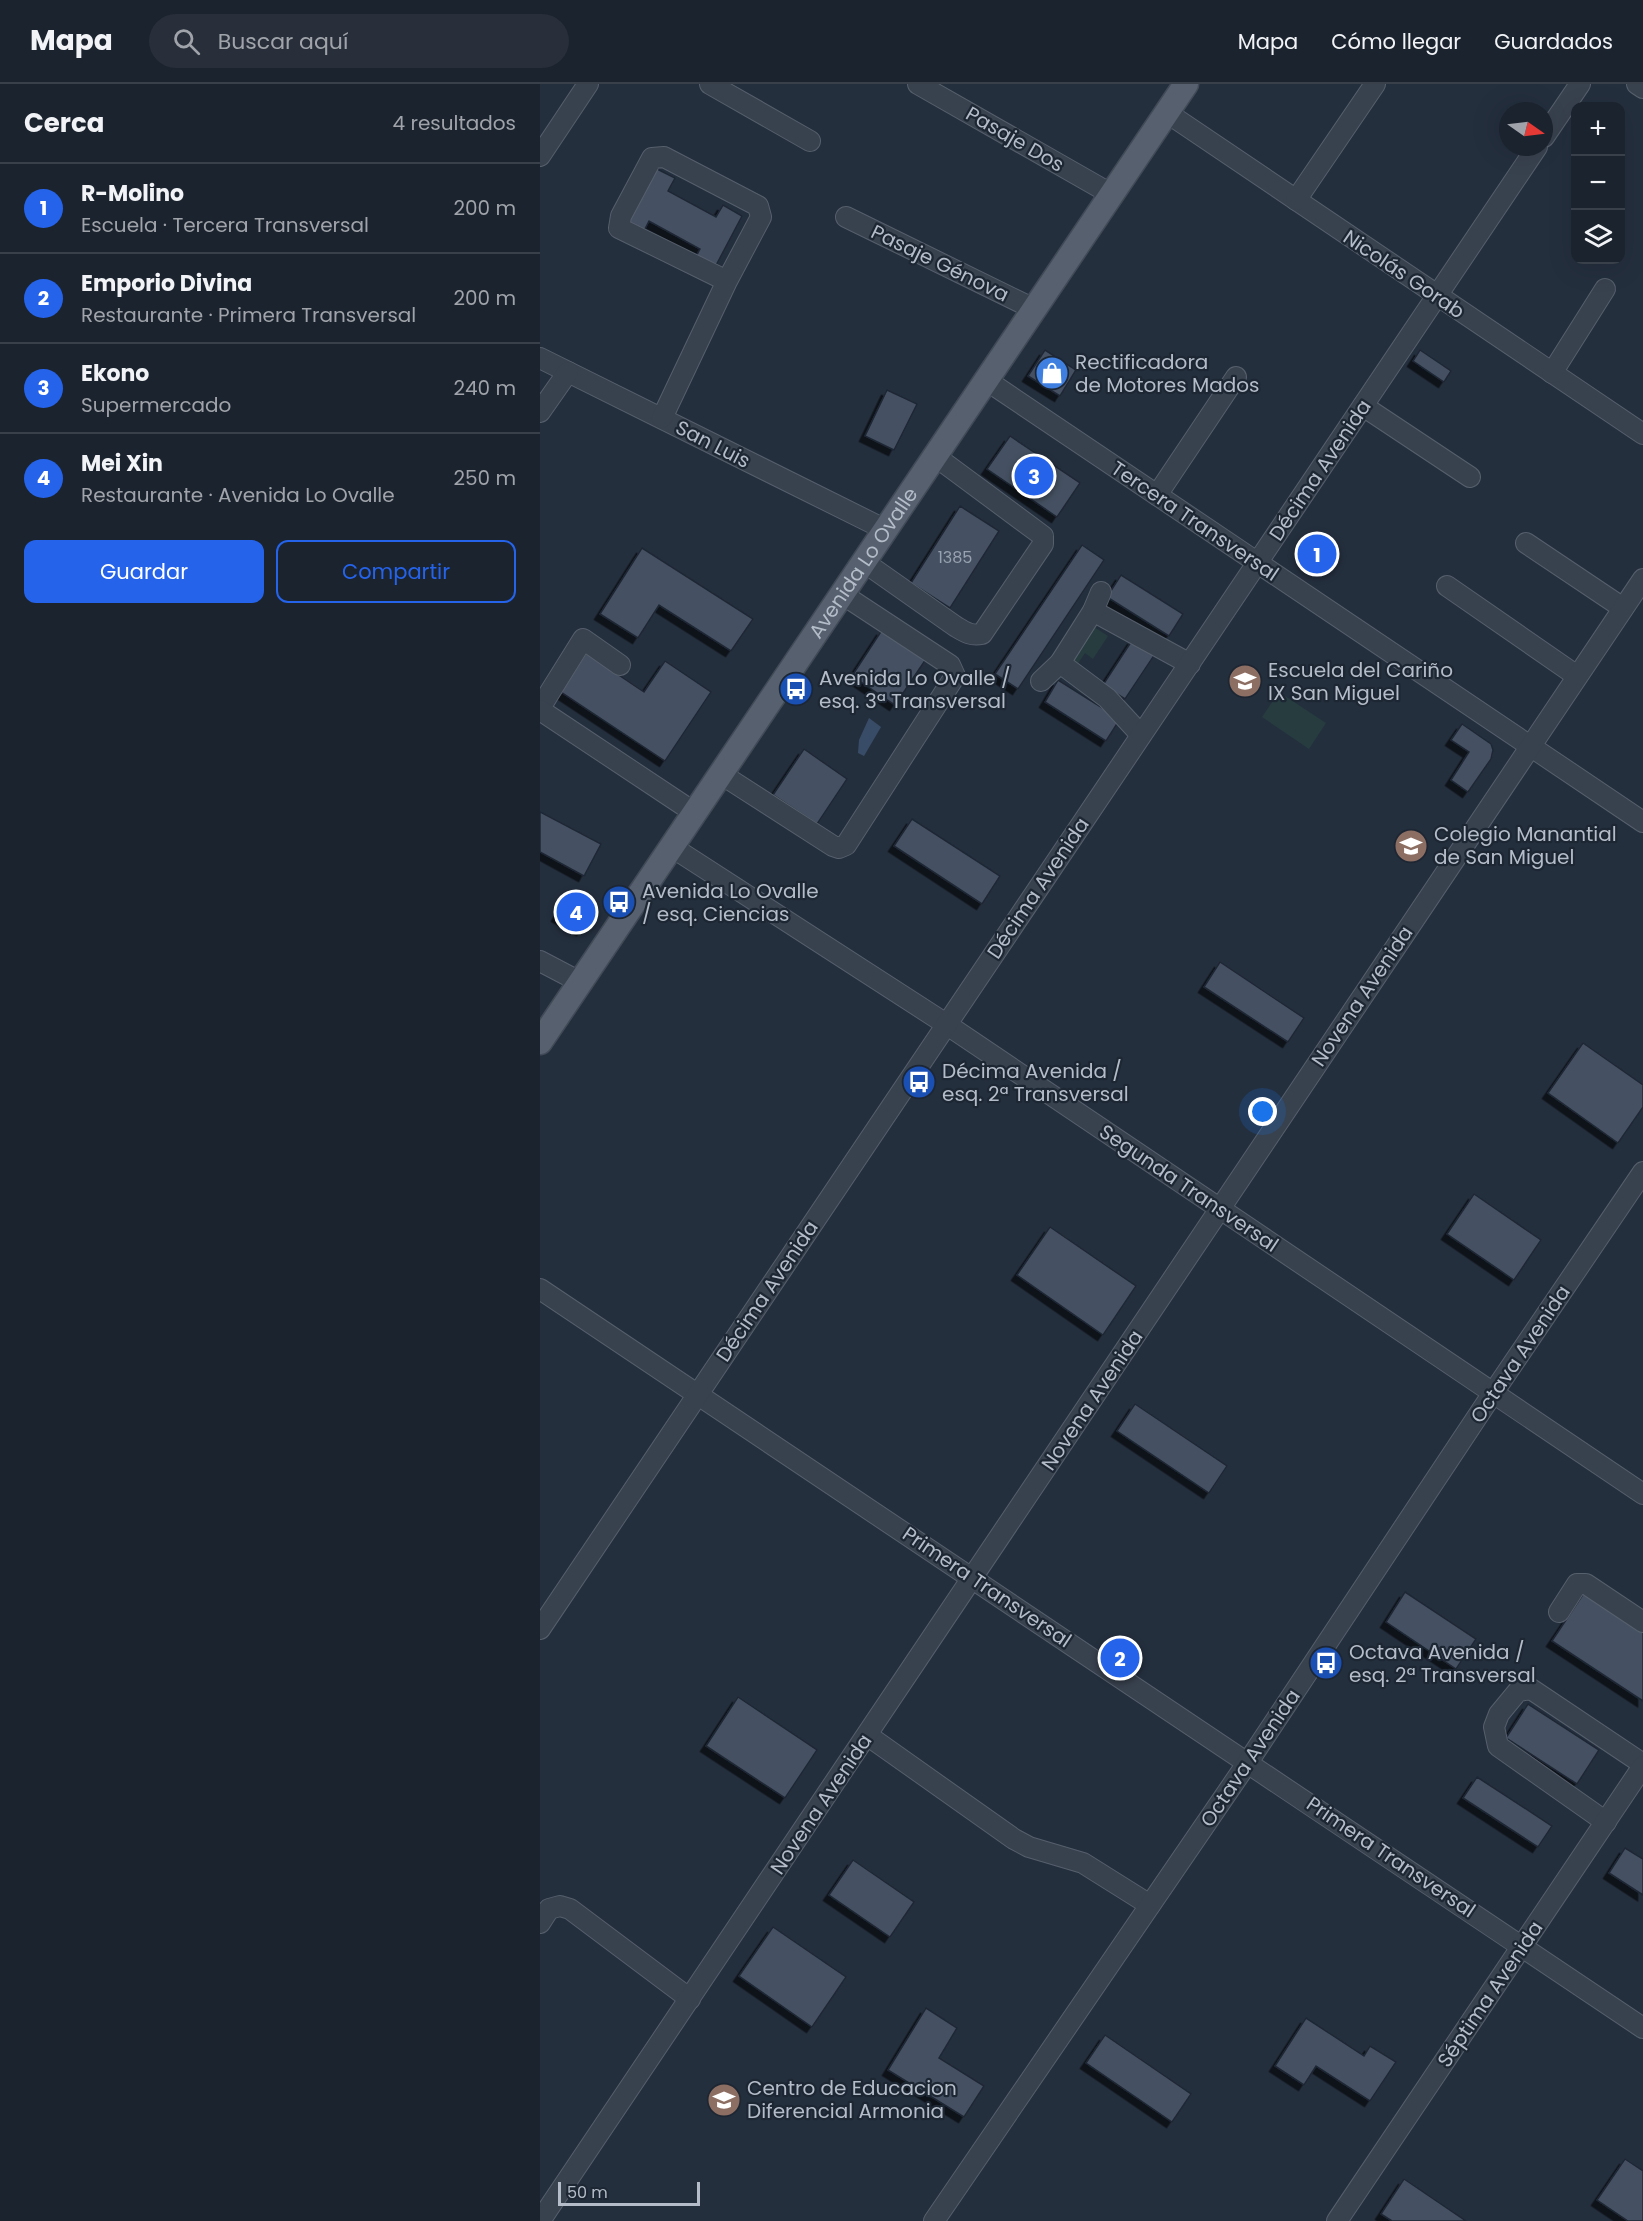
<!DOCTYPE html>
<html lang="es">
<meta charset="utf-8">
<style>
:root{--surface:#1b232e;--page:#282f3a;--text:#f1f3f6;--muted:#a0a4aa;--line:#39404a;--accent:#2563eb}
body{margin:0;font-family:Poppins,sans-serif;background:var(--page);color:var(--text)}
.controls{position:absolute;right:18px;top:18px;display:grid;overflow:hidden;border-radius:12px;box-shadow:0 6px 24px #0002}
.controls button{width:54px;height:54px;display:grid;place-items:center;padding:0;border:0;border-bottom:2px solid var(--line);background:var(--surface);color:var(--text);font:30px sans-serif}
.compass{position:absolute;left:959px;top:18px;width:54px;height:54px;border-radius:50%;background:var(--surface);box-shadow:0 6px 24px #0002;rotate:104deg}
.scale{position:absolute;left:18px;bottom:15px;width:142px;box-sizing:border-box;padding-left:6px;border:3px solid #b4bcc9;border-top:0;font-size:16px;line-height:21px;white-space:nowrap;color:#b4bcc9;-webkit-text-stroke:4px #1d2633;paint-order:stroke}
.you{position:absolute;left:723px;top:1028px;width:21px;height:21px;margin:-15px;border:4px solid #fff;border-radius:50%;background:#1a73e8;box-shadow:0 0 0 9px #1a73e833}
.badge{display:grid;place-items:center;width:39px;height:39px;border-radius:50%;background:var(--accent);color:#fff;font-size:20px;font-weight:700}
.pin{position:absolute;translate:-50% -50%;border:3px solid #fff;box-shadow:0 2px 6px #0006}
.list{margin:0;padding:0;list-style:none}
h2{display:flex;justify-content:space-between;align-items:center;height:78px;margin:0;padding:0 24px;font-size:26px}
h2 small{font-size:20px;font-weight:400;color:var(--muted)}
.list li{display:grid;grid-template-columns:39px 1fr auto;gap:18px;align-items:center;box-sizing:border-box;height:90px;padding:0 24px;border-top:2px solid var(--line)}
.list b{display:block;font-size:22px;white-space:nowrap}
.list p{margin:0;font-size:20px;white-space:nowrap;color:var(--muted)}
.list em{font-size:20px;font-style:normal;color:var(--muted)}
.actions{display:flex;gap:12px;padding:18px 24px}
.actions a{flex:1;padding:14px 0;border:2px solid var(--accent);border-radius:12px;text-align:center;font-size:21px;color:var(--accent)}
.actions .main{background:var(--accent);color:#fff}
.icon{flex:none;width:33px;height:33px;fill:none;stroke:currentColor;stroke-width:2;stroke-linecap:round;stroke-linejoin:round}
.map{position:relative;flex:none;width:1103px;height:2137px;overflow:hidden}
header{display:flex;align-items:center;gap:36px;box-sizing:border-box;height:84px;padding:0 30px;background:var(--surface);border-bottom:2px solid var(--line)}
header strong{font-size:28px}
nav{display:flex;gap:33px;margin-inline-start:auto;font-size:21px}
.search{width:420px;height:54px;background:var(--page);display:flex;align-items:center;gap:15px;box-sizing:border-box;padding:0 21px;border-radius:33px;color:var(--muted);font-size:22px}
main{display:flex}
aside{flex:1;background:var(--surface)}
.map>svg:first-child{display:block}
</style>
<header>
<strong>Mapa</strong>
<div class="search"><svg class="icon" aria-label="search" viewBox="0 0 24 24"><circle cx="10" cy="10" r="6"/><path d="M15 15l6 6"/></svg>Buscar aquí</div>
<nav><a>Mapa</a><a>Cómo llegar</a><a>Guardados</a></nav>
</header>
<main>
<aside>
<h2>Cerca<small>4 resultados</small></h2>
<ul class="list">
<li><span class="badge">1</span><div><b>R-Molino</b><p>Escuela · Tercera Transversal</p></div><em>200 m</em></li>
<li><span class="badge">2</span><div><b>Emporio Divina</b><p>Restaurante · Primera Transversal</p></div><em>200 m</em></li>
<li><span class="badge">3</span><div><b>Ekono</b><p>Supermercado</p></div><em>240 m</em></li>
<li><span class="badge">4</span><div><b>Mei Xin</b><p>Restaurante · Avenida Lo Ovalle</p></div><em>250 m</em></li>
</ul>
<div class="actions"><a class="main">Guardar</a><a>Compartir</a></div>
</aside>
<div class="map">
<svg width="1103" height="2137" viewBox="0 0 1103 2137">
<defs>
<filter id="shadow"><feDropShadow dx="-5.5" dy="5.5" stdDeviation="0" flood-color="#0009"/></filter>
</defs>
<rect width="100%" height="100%" fill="#242f3e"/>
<!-- green -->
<g fill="#263c3f">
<polygon points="551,541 568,552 553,575 545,569 537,581 529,575"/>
<polygon points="739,608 786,639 769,665 722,633"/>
</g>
<!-- water -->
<polygon fill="#394c67" points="329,634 341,643 324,672 318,669 319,656"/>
<!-- building -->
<g fill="#455162" stroke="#1f2835" stroke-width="1.5" filter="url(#shadow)">
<polygon points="117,85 135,94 128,107 176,133 183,121 202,132 173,187 154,176 160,165 109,137 103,149 87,140"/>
<polygon points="505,266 536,286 520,312 488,292"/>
<polygon points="880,266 911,287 904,298 873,277"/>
<polygon points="347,306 377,320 354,366 325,352"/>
<polygon points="470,352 540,399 517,433 447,385"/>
<polygon points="420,422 459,447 410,524 371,499"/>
<polygon points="542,461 564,476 478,605 455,590"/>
<polygon points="102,464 213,535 191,567 119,521 98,554 60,530"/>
<polygon points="581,491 643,530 629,552 567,513"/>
<polygon points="342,546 386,575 355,621 312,592"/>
<polygon points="593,555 615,570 585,615 563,601"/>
<polygon points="46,569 104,608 125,577 171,608 125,677 21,608"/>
<polygon points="518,596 580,635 566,657 505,618"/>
<polygon points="922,640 951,660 953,666 951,675 928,708 911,696 929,668 911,656"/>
<polygon points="264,665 307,695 277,740 233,711"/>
<polygon points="0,728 61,760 44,792 0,768"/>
<polygon points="372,735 460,792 442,820 354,762"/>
<polygon points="29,811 54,825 42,846 17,832"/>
<polygon points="680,878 764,934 748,958 664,903"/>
<polygon points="1043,959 1103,1001 1103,1023 1078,1059 1008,1009"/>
<polygon points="934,1110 1001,1156 974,1196 907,1150"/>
<polygon points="510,1143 596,1202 563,1251 477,1191"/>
<polygon points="595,1320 687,1382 669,1409 577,1347"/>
<polygon points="865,1508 936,1555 916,1585 846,1538"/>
<polygon points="1044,1509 1103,1548 1103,1617 1012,1557"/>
<polygon points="198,1613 277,1666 245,1714 166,1662"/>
<polygon points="988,1620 1059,1666 1037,1700 966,1654"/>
<polygon points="937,1693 1012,1742 998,1763 923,1714"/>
<polygon points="1085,1764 1103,1775 1103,1811 1069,1789"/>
<polygon points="313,1776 374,1818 350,1853 289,1811"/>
<polygon points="233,1843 306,1893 272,1943 199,1892"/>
<polygon points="386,1924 417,1944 399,1974 444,2002 424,2033 348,1986"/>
<polygon points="766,1934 824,1972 830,1962 856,1978 830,2017 776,1982 764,2001 735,1982"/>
<polygon points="565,1951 651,2010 632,2038 546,1979"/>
<polygon points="1085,2075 1103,2087 1103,2137 1088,2137 1057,2116"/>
<polygon points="864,2095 926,2137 852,2137 841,2130"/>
</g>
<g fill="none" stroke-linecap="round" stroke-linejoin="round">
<!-- minor casing -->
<g stroke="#565f6c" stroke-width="22">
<g id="minor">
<polyline points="170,0 270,57"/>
<polyline points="378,0 571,110"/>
<polyline points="1097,0 1103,4"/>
<polyline points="626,28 1103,350"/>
<polyline points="1004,53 1040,0"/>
<polyline points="0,72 48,0"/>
<polyline points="756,116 835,0"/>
<polyline points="306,133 494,225"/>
<polyline points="0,274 346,446"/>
<polyline points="1012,289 1065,205"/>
<polyline points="446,296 1103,738"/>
<polyline points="823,322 930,393"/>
<polyline points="0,328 28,288"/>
<polyline points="122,334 187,197 221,133 218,122 124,73 112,74 81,132 79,144 187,197"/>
<polyline points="617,411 696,293"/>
<polyline points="986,459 1083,524"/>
<path d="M324,478L415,542C425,548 430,552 442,550L503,460V452L395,372"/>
<polyline points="907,502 1037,592"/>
<polyline points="553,527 650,580"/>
<polyline points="520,579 567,614 601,651"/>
<polyline points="501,597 520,579 553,527 561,508"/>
<polyline points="0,624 43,555 80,581"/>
<polyline points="0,626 155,729"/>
<polyline points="181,690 293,762 299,764 306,761 415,592 410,581 302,510"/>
<polyline points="132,763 406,940 1103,1410"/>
<polyline points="0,877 40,898"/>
<polyline points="0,1205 1103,1944"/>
<polyline points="1019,1528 1037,1500 1046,1500 1103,1538"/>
<polyline points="0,1545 997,63"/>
<polyline points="327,1651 474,1755 489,1763 543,1779 610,1821"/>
<polyline points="1066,1738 958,1662 954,1643 959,1630 978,1607 991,1605 1103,1680"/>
<polyline points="0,1839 9,1825 20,1822 30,1825 150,1915"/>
<polyline points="0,2137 1103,495"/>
<polyline points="394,2137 708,1678 953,1309 1103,1088"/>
<polyline points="797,2137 1103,1682"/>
</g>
</g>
<!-- major casing -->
<g stroke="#414a57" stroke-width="27">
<g id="major">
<path id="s1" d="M0,958L646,0"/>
</g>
</g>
<!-- minor -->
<use href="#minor" stroke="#38414e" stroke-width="20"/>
<!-- major -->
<use href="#major" stroke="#56606e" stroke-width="24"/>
</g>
<!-- icons -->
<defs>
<g id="shop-disc" transform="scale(1.725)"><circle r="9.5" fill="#3f7fe0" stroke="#1d2633"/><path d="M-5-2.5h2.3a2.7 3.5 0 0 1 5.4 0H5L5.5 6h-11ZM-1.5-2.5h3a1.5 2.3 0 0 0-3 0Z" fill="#fff"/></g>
<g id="school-disc" transform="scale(1.725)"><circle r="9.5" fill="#8d6e63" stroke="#1d2633"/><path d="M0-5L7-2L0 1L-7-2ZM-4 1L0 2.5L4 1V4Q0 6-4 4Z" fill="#fff"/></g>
<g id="bus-disc" transform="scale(1.725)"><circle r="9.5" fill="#1a4fb4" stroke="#1d2633"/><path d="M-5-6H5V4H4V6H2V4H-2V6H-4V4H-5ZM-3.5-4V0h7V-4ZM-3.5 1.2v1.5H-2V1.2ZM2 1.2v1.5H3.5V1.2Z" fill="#fff"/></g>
</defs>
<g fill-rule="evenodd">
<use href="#shop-disc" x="512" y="289"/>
<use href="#school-disc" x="705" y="597"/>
<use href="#bus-disc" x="256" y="605"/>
<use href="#school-disc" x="871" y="762"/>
<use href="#bus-disc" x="79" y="818"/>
<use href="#bus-disc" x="379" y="998"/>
<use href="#bus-disc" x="786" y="1579"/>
<use href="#school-disc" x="184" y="2016"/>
</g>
<g text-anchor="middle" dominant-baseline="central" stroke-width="4.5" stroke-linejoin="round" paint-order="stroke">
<!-- number labels -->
<g font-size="16" fill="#98a1af">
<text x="415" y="473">1385</text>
</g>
<!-- street labels -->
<g font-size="20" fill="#b4bcc9" stroke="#1d2633">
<text transform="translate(475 55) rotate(30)">Pasaje Dos</text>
<text transform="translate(400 179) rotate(26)">Pasaje Génova</text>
<text transform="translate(864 190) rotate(34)">Nicolás Gorab</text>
<text transform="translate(173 360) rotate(27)">San Luis</text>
<text transform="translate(780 386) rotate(-56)">Décima Avenida</text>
<text transform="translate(655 437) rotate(34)">Tercera Transversal</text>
<text stroke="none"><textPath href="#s1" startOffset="578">Avenida Lo Ovalle</textPath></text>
<text transform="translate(498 804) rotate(-56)">Décima Avenida</text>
<text transform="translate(822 912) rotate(-56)">Novena Avenida</text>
<text transform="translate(649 1104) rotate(34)">Segunda Transversal</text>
<text transform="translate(227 1207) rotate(-56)">Décima Avenida</text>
<text transform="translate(980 1270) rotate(-56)">Octava Avenida</text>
<text transform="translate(552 1316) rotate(-56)">Novena Avenida</text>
<text transform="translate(447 1503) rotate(34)">Primera Transversal</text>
<text transform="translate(710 1674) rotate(-56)">Octava Avenida</text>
<text transform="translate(281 1720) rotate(-56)">Novena Avenida</text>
<text transform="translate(851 1773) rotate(34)">Primera Transversal</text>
<text transform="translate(950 1910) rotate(-56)">Séptima Avenida</text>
</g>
<!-- poi labels -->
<g font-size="20" fill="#b4bcc9" stroke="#1d2633" text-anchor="start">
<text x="535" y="278">Rectificadora<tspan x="535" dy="23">de Motores Mados</tspan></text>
<text x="728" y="586">Escuela del Cariño<tspan x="728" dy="23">IX San Miguel</tspan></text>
<text x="279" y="594">Avenida Lo Ovalle /<tspan x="279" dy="23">esq. 3ª Transversal</tspan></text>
<text x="894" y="750">Colegio Manantial<tspan x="894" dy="23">de San Miguel</tspan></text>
<text x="102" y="807">Avenida Lo Ovalle<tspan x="102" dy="23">/ esq. Ciencias</tspan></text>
<text x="402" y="987">Décima Avenida /<tspan x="402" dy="23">esq. 2ª Transversal</tspan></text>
<text x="809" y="1568">Octava Avenida /<tspan x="809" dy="23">esq. 2ª Transversal</tspan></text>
<text x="207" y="2004">Centro de Educacion<tspan x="207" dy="23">Diferencial Armonia</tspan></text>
</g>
</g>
</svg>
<div class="controls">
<button>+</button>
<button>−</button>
<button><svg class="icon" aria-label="layers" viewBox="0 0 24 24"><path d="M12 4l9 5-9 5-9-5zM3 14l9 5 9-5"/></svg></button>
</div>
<svg class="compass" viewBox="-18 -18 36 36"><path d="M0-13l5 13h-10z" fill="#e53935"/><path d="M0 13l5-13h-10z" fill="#a0a4aa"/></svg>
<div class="scale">50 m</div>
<div class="you"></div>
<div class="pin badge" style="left:777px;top:470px">1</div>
<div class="pin badge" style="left:580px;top:1574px">2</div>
<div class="pin badge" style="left:494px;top:392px">3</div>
<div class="pin badge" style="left:36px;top:828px">4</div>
</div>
</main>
